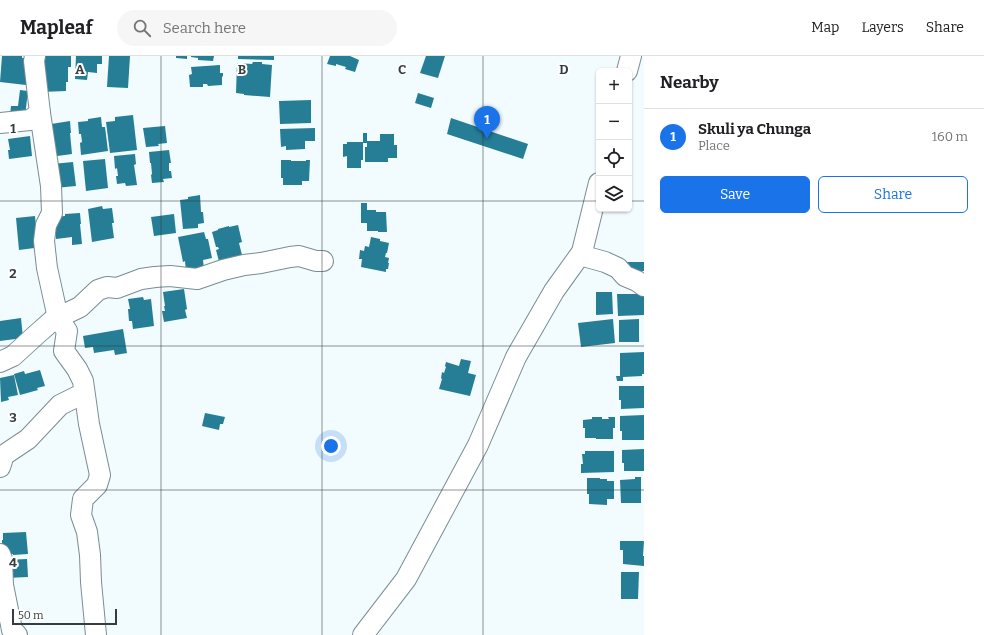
<!DOCTYPE html>
<meta charset="utf-8">
<style>
:root{--surface:#fff;--page:#f6f6f6;--text:#202124;--muted:#757577;--line:#e0e0e0;--accent:#1a73e8}
body{margin:0;font-family:Bitter,serif;background:var(--page);color:var(--text)}
.controls{position:absolute;right:12px;top:12px;display:grid;overflow:hidden;border-radius:6px;box-shadow:0 1px 3px #0004}
.controls button{width:36px;height:36px;display:grid;place-items:center;padding:0;border:0;border-bottom:1px solid var(--line);background:var(--surface);color:var(--text);font:20px sans-serif}
.scale{position:absolute;left:12px;bottom:10px;width:105px;box-sizing:border-box;padding-left:4px;border:2px solid #343d40;border-top:0;font-size:11px;line-height:14px;white-space:nowrap;color:#343d40;-webkit-text-stroke:3px #fff;paint-order:stroke}
.you{position:absolute;left:331px;top:390px;width:14px;height:14px;margin:-10px;border:3px solid #fff;border-radius:50%;background:#1a73e8;box-shadow:0 0 0 6px #1a73e833}
.badge{display:grid;place-items:center;width:26px;height:26px;border-radius:50%;background:var(--accent);color:#fff;font-size:13px;font-weight:700}
.pin{position:absolute;translate:-50% -33px;filter:drop-shadow(0 1px 2px #0008)}
.pin::after{content:'';position:absolute;top:21px;width:14px;height:12px;background:inherit;clip-path:polygon(0 0,100% 0,50% 100%)}
.list{margin:0;padding:0;list-style:none}
h2{display:flex;justify-content:space-between;align-items:center;height:52px;margin:0;padding:0 16px;font-size:17px}
h2 small{font-size:13px;font-weight:400;color:var(--muted)}
.list li{display:grid;grid-template-columns:26px 1fr auto;gap:12px;align-items:center;box-sizing:border-box;height:56px;padding:0 16px;border-top:1px solid var(--line)}
.list b{display:block;font-size:15px;white-space:nowrap}
.list p{margin:0;font-size:13px;white-space:nowrap;color:var(--muted)}
.list em{font-size:13px;font-style:normal;color:var(--muted)}
.actions{display:flex;gap:8px;padding:12px 16px}
.actions a{flex:1;padding:9px 0;border:1px solid var(--accent);border-radius:6px;text-align:center;font-size:14px;color:var(--accent)}
.actions .main{background:var(--accent);color:#fff}
.icon{flex:none;width:22px;height:22px;fill:none;stroke:currentColor;stroke-width:2;stroke-linecap:round;stroke-linejoin:round}
.map{position:relative;flex:none;width:644px;height:579px;overflow:hidden}
header{display:flex;align-items:center;gap:24px;box-sizing:border-box;height:56px;padding:0 20px;background:var(--surface);border-bottom:1px solid var(--line)}
header strong{font-size:19px}
nav{display:flex;gap:22px;margin-inline-start:auto;font-size:14px}
.search{width:280px;height:36px;background:var(--page);display:flex;align-items:center;gap:10px;box-sizing:border-box;padding:0 14px;border-radius:22px;color:var(--muted);font-size:15px}
main{display:flex}
aside{flex:1;background:var(--surface)}
.map>svg:first-child{display:block}
</style>
<header>
<strong>Mapleaf</strong>
<div class="search"><svg class="icon" aria-label="search" viewBox="0 0 24 24"><circle cx="10" cy="10" r="6"/><path d="M15 15l6 6"/></svg>Search here</div>
<nav><a>Map</a><a>Layers</a><a>Share</a></nav>
</header>
<main>
<div class="map">
<svg width="644" height="579" viewBox="0 0 644 579">
<rect width="100%" height="100%" fill="#f2fbfe"/>
<!-- building -->
<g fill="#257e95">
<polygon points="2,0 22,0 22,2 29,2 26,29 0,26"/>
<polygon points="42,0 71,0 71,11 68,11 68,26 66,26 66,35 41,36"/>
<polygon points="76,0 102,0 102,8 97,8 97,17 88,16 87,24 75,23"/>
<polygon points="109,0 130,0 128,32 107,31"/>
<polygon points="176,0 187,0 187,3 176,2"/>
<polygon points="191,0 214,0 213,5 198,4 198,2 191,1"/>
<polygon points="238,0 274,0 274,4 238,3"/>
<polygon points="330,0 350,0 359,4 355,16 345,13 346,11 336,8 336,10 327,8"/>
<polygon points="426,0 445,0 438,22 420,17"/>
<polygon points="253,6 262,6 262,8 272,9 270,41 244,39 244,38 236,37 237,7 252,8"/>
<polygon points="220,9 220,17 223,17 223,20 222,21 222,29 208,30 207,28 203,28 203,31 190,31 189,19 192,18 191,11"/>
<polygon points="20,34 28,35 25,60 10,59 11,50 18,50"/>
<polygon points="418,37 434,42 431,52 415,47"/>
<polygon points="311,44 311,67 280,68 279,45"/>
<polygon points="133,59 137,94 110,97 106,66 115,65 115,61"/>
<polygon points="101,61 102,71 105,71 108,95 81,99 80,87 82,86 81,78 79,78 78,66 88,65 88,63"/>
<polygon points="451,62 528,88 523,103 447,78"/>
<polygon points="70,65 71,77 70,77 72,98 50,101 45,69"/>
<polygon points="165,70 167,87 158,88 159,90 146,91 143,72"/>
<polygon points="315,72 315,85 305,85 305,93 286,94 286,90 281,91 280,73"/>
<polygon points="363,77 367,77 367,85 380,85 380,78 394,78 394,89 397,89 397,102 388,102 388,106 365,106 365,91 367,91 367,87 363,87"/>
<polygon points="30,80 32,100 9,103 8,94 10,94 8,83"/>
<polygon points="347,86 363,86 363,104 361,104 361,112 347,112 347,100 343,101 343,88 347,88"/>
<polygon points="169,94 171,107 169,107 169,115 171,115 172,122 163,123 164,126 152,127 151,119 152,118 151,107 150,107 149,96"/>
<polygon points="135,98 136,108 134,109 137,129 126,130 125,127 117,128 116,120 118,120 117,112 115,113 114,100"/>
<polygon points="105,103 108,132 86,135 83,105"/>
<polygon points="281,104 291,104 291,105 306,105 306,104 310,104 309,125 302,125 302,129 283,129 283,122 281,122"/>
<polygon points="73,106 76,130 55,132 52,108"/>
<polygon points="200,139 201,156 203,156 204,167 198,168 198,172 183,173 180,144 188,143 188,141"/>
<polygon points="361,147 367,147 367,154 376,154 376,156 386,156 387,176 378,176 378,175 367,175 367,167 361,167"/>
<polygon points="102,150 103,153 112,152 114,167 112,167 114,182 92,186 88,153"/>
<polygon points="80,157 81,168 80,168 82,188 72,189 72,181 56,183 54,161 65,160 65,158"/>
<polygon points="174,158 176,177 154,180 151,161"/>
<polygon points="35,160 36,170 42,191 19,194 16,162"/>
<polygon points="238,169 242,186 239,187 243,203 220,209 216,194 219,193 218,191 216,191 212,176 218,174 218,173 229,170 229,171"/>
<polygon points="204,176 206,183 208,183 212,202 203,204 204,213 186,215 185,205 183,206 178,181"/>
<polygon points="371,181 380,183 380,185 389,187 387,197 386,197 385,201 389,202 388,207 389,207 388,213 386,213 386,216 361,211 362,203 359,203 360,194 364,195 365,190 369,191"/>
<rect x="621" y="206" width="23" height="9"/>
<polygon points="184,233 187,253 185,254 187,262 164,266 162,255 165,255 164,250 165,250 163,236"/>
<polygon points="596,236 612,236 613,258 596,259"/>
<polygon points="617,238 644,238 644,259 618,260"/>
<polygon points="143,241 144,244 151,243 154,270 133,273 132,265 129,265 128,253 130,253 128,243"/>
<polygon points="21,262 23,282 0,285 0,265"/>
<polygon points="613,263 615,287 581,291 578,267"/>
<polygon points="639,263 639,286 619,286 619,264"/>
<polygon points="123,273 127,297 115,299 114,294 94,297 93,291 85,292 83,280"/>
<polygon points="644,296 644,318 642,318 642,320 623,321 623,325 617,325 616,320 620,320 620,297"/>
<polygon points="461,303 471,305 468,317 476,319 470,340 439,333 442,323 441,322 442,316 444,317 446,311 445,310 446,306 459,310"/>
<polygon points="40,314 45,330 37,332 38,334 20,339 14,318 24,315 25,318"/>
<polygon points="14,319 18,339 8,341 9,344 1,346 0,322"/>
<polygon points="619,330 644,330 644,352 621,353 621,344 619,344"/>
<polygon points="205,357 225,361 223,368 220,368 219,374 202,370"/>
<polygon points="644,359 644,384 622,384 622,375 620,375 620,360"/>
<polygon points="592,361 602,361 602,363 609,363 608,361 615,361 615,372 613,372 613,383 596,383 596,382 585,382 585,372 583,372 583,364 592,363"/>
<polygon points="644,393 644,415 624,415 624,407 622,407 622,394"/>
<polygon points="585,395 614,395 614,416 581,417 581,408 583,408 582,398 585,398"/>
<polygon points="635,421 641,421 641,447 621,447 620,424 635,423"/>
<polygon points="587,422 600,422 600,423 607,423 607,425 614,425 614,443 607,443 607,449 589,448 589,438 587,438"/>
<polygon points="26,476 28,498 13,499 13,498 4,499 2,492 2,484 3,484 3,477"/>
<polygon points="620,485 644,485 643,500 644,500 644,510 623,508 623,494 620,494"/>
<polygon points="27,503 28,521 6,522 4,504"/>
<polygon points="621,516 639,516 638,543 621,543"/>
</g>
<g fill="none" stroke-linecap="round" stroke-linejoin="round">
<!-- minor casing -->
<g stroke="#798d94" stroke-width="22">
<g id="minor">
<polyline points="627,15 631,0"/>
<polyline points="40,57 51,130 52,157 46,169 44,185 47,212 58,262 67,275 64,295 77,313 83,325 89,368 100,419 97,429 83,443 81,459 87,476 90,499 91,526 96,579"/>
<polyline points="0,67 30,64 40,57 34,5 35,0"/>
<polyline points="582,196 587,201 605,206 618,212 625,220 637,225 644,230"/>
<polyline points="0,306 13,300 36,279 53,264 80,251 98,234 107,231 117,232 141,223 155,221 170,220 197,223 223,214 244,209 261,207 290,201 299,200 316,205 323,205"/>
<polyline points="0,411 4,399 28,383 60,349 84,337"/>
<polyline points="0,498 2,503 3,529 12,574 17,579"/>
<polyline points="363,579 406,523 478,389 516,301 554,235 582,196 599,127"/>
</g>
</g>
<!-- minor -->
<use href="#minor" stroke="#fff" stroke-width="20"/>
</g>
<!-- grid -->
<path fill="none" stroke="#343d40" stroke-width="1" stroke-opacity="0.55" d="M161,0V579M322,0V579M483,0V579M0,145H599M629,145H644M0,290H644M0,434H644"/>
<g font-size="13" text-anchor="middle" font-weight="bold" fill="#343d40" stroke="#fff" stroke-width="4" stroke-linejoin="round" paint-order="stroke">
<text x="80" y="18">A</text>
<text x="242" y="18">B</text>
<text x="402" y="18">C</text>
<text x="564" y="18">D</text>
<text x="13" y="77">1</text>
<text x="13" y="222">2</text>
<text x="13" y="366">3</text>
<text x="13" y="511">4</text>
</g>
</svg>
<div class="controls">
<button>+</button>
<button>−</button>
<button><svg class="icon" aria-label="locate" viewBox="0 0 24 24"><circle cx="12" cy="12" r="6"/><path d="M12 2v4M12 18v4M2 12h4M18 12h4"/></svg></button>
<button><svg class="icon" aria-label="layers" viewBox="0 0 24 24"><path d="M12 4l9 5-9 5-9-5zM3 14l9 5 9-5"/></svg></button>
</div>
<div class="scale">50 m</div>
<div class="you"></div>
<div class="pin badge" style="left:487px;top:83px">1</div>
</div>
<aside>
<h2>Nearby<small></small></h2>
<ul class="list">
<li><span class="badge">1</span><div><b>Skuli ya Chunga</b><p>Place</p></div><em>160 m</em></li>
</ul>
<div class="actions"><a class="main">Save</a><a>Share</a></div>
</aside>
</main>
